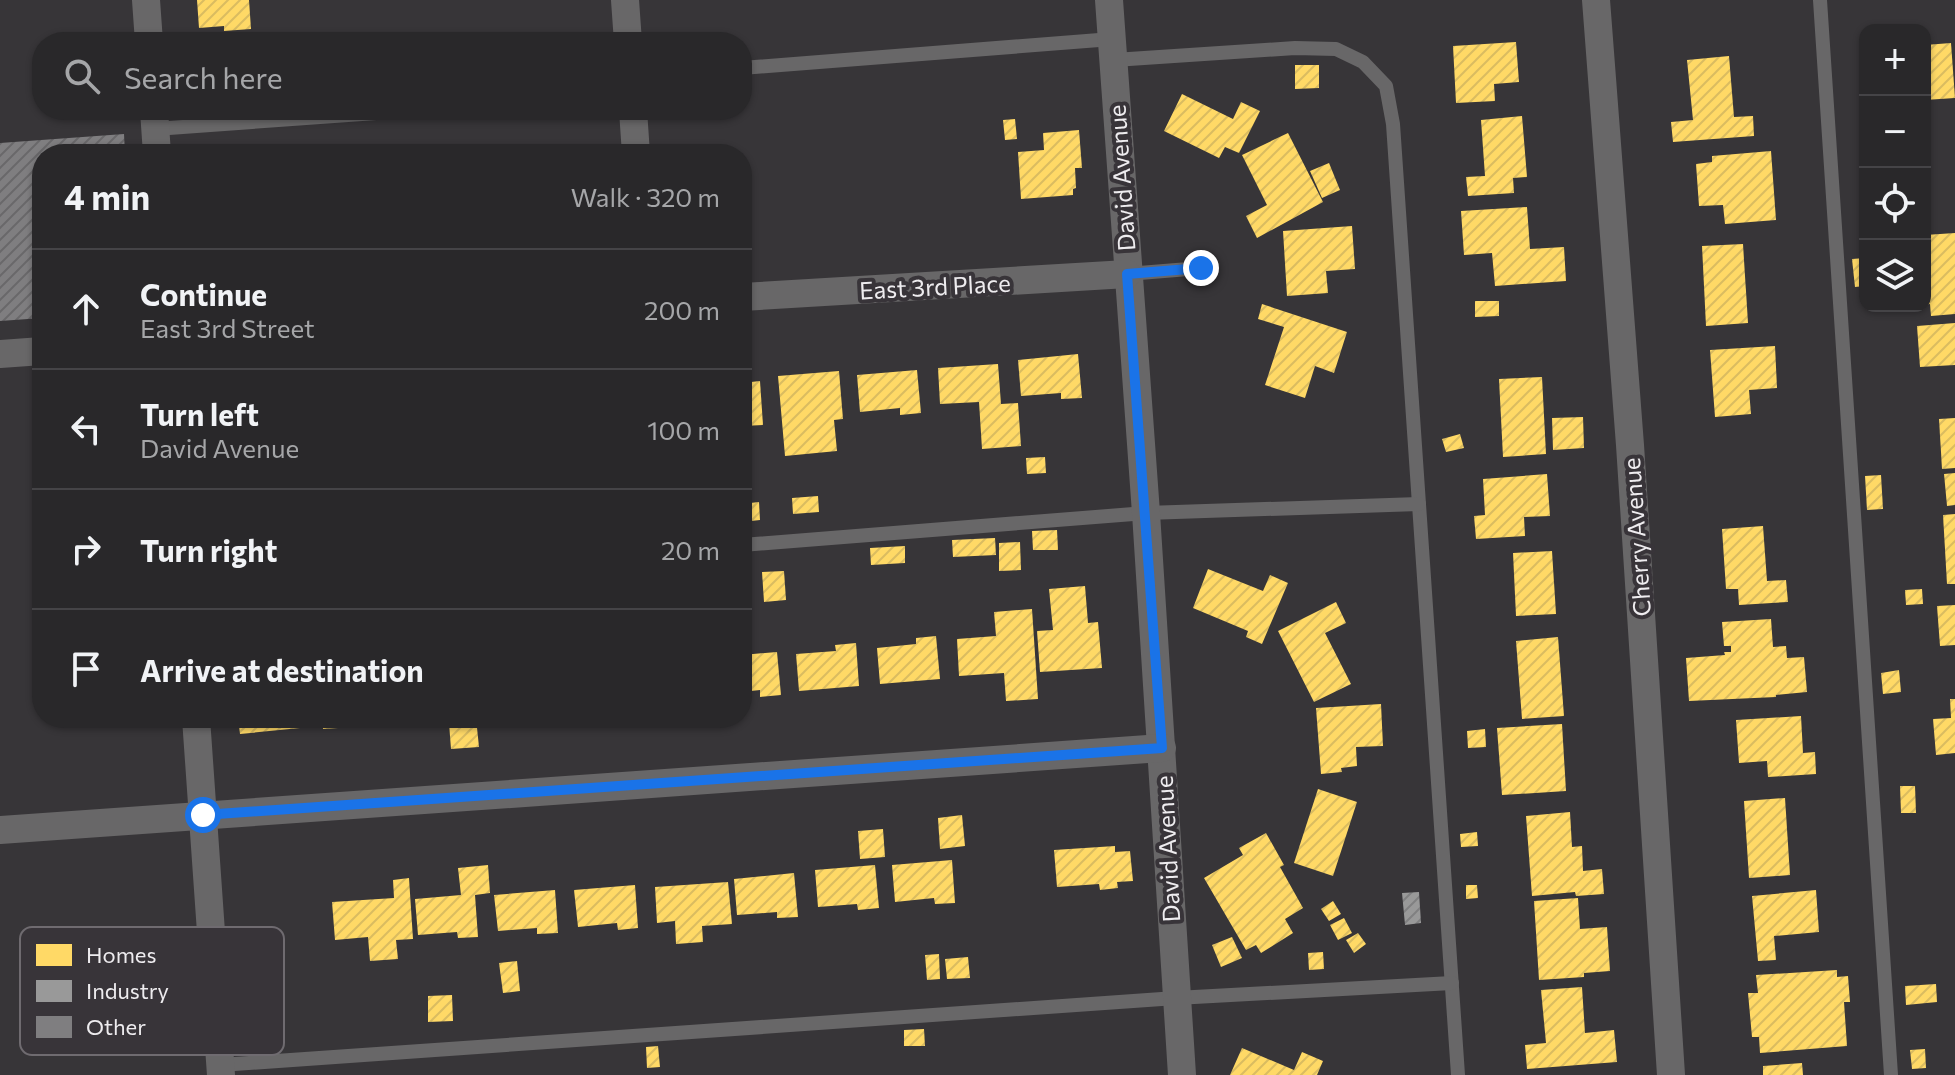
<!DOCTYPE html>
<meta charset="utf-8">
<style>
:root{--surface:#29282a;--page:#353436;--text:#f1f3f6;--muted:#a5a6a8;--line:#454447}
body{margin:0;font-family:Commissioner,sans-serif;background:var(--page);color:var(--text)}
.controls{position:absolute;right:24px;top:24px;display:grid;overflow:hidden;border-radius:16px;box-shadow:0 2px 6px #0004}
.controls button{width:72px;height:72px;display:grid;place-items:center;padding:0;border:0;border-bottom:2px solid var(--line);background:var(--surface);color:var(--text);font:40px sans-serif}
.stop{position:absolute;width:24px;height:24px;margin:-18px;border:6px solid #1a73e8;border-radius:50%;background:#fff}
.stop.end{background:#1a73e8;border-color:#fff;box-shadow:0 2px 8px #0008}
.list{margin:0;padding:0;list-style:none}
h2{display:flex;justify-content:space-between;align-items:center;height:104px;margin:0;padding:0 32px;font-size:34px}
h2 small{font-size:26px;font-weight:400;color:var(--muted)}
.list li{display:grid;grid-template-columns:52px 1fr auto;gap:24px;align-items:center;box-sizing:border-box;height:120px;padding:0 32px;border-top:2px solid var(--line)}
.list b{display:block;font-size:30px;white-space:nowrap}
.list p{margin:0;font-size:26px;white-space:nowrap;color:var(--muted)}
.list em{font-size:26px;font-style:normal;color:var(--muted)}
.icon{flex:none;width:44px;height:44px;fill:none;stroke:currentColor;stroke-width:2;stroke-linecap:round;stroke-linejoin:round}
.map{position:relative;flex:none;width:1955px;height:1075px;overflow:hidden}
.search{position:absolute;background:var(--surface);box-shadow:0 2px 6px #0004;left:32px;top:32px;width:720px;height:88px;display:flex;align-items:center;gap:20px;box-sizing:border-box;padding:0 28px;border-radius:32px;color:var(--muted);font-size:30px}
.panel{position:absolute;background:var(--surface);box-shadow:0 2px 6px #0004;left:32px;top:144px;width:720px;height:584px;border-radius:32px}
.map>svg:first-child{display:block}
</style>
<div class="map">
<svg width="1955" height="1075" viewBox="0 0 1955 1075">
<defs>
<pattern id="homes-hatch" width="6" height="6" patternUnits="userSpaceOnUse" patternTransform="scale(2)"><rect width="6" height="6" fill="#ffd966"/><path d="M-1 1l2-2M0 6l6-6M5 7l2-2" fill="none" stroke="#dabc60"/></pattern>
<pattern id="industry-hatch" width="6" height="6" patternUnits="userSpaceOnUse" patternTransform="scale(2)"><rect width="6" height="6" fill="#999"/><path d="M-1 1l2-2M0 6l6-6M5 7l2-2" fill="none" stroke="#808081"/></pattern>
<pattern id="building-hatch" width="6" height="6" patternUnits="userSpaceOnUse" patternTransform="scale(2)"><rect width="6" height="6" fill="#7f7e80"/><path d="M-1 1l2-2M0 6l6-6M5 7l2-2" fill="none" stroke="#69686a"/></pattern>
</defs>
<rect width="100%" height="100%" fill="#373538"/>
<!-- homes -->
<g fill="url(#homes-hatch)">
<polygon points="197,0 249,0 251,29 224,31 224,26 199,28"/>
<polygon points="1516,42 1519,82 1494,84 1495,101 1456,103 1453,46"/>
<polygon points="1951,43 1955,98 1925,100 1925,45"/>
<polygon points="1729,56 1734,117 1753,116 1754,136 1673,142 1671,122 1693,120 1687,60"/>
<polygon points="1295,65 1319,65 1319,88 1295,89"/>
<polygon points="1182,94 1233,119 1241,102 1260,111 1239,153 1225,147 1219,158 1164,131"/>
<polygon points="1522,116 1527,177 1513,178 1514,193 1468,196 1466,177 1485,176 1481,120"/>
<polygon points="1015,119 1017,139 1005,140 1003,120"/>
<polygon points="1079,130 1082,168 1075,168 1076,188 1073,189 1073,195 1021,199 1018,152 1044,150 1043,133"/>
<polygon points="1288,133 1323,202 1257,238 1246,216 1267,205 1242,155"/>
<polygon points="1771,151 1776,220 1725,224 1723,205 1699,206 1696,164 1712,162 1712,156"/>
<polygon points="1329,163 1340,190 1322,198 1310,171"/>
<polygon points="1527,207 1530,249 1564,247 1566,281 1495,286 1492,253 1464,255 1461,211"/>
<polygon points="1352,226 1355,269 1326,271 1328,293 1287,296 1283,231"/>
<polygon points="1955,233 1955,314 1931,316 1930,304 1925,305 1925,235"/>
<polygon points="1743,244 1748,323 1706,326 1702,246"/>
<polygon points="1865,258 1865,286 1855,287 1852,259"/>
<polygon points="1475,301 1499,301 1499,316 1475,317"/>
<polygon points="1262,304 1347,332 1334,373 1315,366 1305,398 1265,385 1284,327 1258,319"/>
<polygon points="1955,323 1955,365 1920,367 1917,326"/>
<polygon points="1775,346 1777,388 1749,390 1751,414 1715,417 1710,350"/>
<polygon points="1078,354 1082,398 1061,399 1061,393 1021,396 1018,360"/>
<polygon points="998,364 1001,404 1018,403 1021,446 982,449 979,402 940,404 938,368"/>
<polygon points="917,370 921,413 900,415 900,408 860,412 857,375"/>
<polygon points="839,371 843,419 834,420 837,451 785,456 778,376"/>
<polygon points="1542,377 1546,454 1503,457 1499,379"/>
<polygon points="760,381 763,425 743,426 742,383"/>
<polygon points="1583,417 1584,448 1553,450 1552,418"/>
<polygon points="1955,418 1955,468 1942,469 1939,419"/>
<polygon points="1460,434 1464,448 1446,452 1442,439"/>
<polygon points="1045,457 1046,473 1027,474 1026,458"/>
<polygon points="1955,473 1955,505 1947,506 1944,474"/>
<polygon points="1547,474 1550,516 1524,517 1525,536 1476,539 1474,516 1485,515 1483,479"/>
<polygon points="1881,475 1883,509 1867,510 1865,476"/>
<polygon points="818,496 819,512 793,514 792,498"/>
<polygon points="759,502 760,520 751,521 750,503"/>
<polygon points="1955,514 1955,584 1947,584 1943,515"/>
<polygon points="1763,526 1767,581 1786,580 1788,602 1739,605 1738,589 1726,589 1722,529"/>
<polygon points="1057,530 1058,550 1033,550 1032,531"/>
<polygon points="995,538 996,555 953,557 952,540"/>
<polygon points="1020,542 1021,570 999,571 999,543"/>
<polygon points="905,546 905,563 871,565 870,548"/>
<polygon points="1552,551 1556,614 1516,616 1513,553"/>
<polygon points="1208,569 1263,591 1270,575 1288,583 1262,644 1246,637 1248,631 1193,608"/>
<polygon points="784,571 786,600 764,602 762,572"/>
<polygon points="1085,586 1088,623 1098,622 1102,668 1040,672 1037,631 1053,630 1049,589"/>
<polygon points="1922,589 1923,604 1906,605 1905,590"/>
<polygon points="1336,602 1346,623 1325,633 1351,684 1314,702 1278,631"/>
<polygon points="1955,605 1955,645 1940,646 1937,606"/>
<polygon points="1032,609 1038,699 1006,701 1004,673 959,676 957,639 996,636 994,612"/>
<polygon points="1771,619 1773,647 1786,646 1787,658 1804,657 1807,692 1776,695 1776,697 1689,701 1686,658 1725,655 1724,652 1731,652 1731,646 1724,646 1722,622"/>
<polygon points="936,636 940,679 880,684 877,648 916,644 916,638"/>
<polygon points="1558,637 1564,716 1522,719 1516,641"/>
<polygon points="856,643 859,686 799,691 796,654 836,651 835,645"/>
<polygon points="777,652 781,695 760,697 760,690 742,692 742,655"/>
<polygon points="1899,670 1901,692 1883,694 1881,673"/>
<polygon points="1950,699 1955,699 1955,753 1936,755 1933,719 1951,718"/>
<polygon points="1381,704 1383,746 1356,747 1357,766 1341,768 1342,772 1321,774 1316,708"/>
<polygon points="1801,716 1803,753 1815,752 1816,774 1768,777 1767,761 1739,763 1736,720"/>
<polygon points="238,718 299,718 300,728 240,734"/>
<polygon points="322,718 383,718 383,725 323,729"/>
<polygon points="440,718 476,718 479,747 451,749 449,723 440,724"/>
<polygon points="1562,724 1566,791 1502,795 1497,728"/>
<polygon points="1485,729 1486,747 1468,748 1467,731"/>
<polygon points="1900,786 1915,786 1916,813 1901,813"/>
<polygon points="1318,789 1357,802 1333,876 1294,863"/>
<polygon points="1785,798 1790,875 1749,878 1744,801"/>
<polygon points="1570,812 1572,847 1582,846 1583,871 1602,869 1604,894 1576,896 1575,892 1532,896 1526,816"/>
<polygon points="962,815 965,846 940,849 938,818"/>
<polygon points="883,829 885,857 860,859 858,831"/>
<polygon points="1477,832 1478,846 1461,847 1460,834"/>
<polygon points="1266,833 1284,865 1280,867 1303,908 1285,919 1293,933 1261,953 1256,945 1246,950 1204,878 1243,855 1239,848"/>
<polygon points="1115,846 1115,852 1130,851 1133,881 1117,882 1118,888 1100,890 1099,884 1057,887 1054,850"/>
<polygon points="952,860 955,903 935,904 934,898 895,902 892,865"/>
<polygon points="488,865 490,893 475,895 478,937 458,938 457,932 418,935 415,899 461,895 458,868"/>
<polygon points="875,865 879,908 858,910 857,904 818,907 815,870"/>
<polygon points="794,873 798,917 777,918 777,912 737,915 734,879"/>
<polygon points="409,878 413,939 396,940 398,959 370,961 368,937 335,940 332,902 394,898 393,880"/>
<polygon points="728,882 732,924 702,926 703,942 676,944 675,921 657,923 655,887"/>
<polygon points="635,885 638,928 618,930 617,923 578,927 574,890"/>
<polygon points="1466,885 1477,885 1478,898 1466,899"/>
<polygon points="555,890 558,933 537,934 537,928 498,931 494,895"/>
<polygon points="1816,890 1819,932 1774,936 1776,960 1758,961 1752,896"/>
<polygon points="1578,898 1580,929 1607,927 1610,971 1584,973 1584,977 1539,980 1534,901"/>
<polygon points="1333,901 1341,914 1329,921 1321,909"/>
<polygon points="1344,918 1352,933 1338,940 1330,925"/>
<polygon points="1358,933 1366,944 1354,953 1346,940"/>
<polygon points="1232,937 1242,958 1221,967 1212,945"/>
<polygon points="1323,952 1324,969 1309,970 1308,953"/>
<polygon points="939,954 940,979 927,980 925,955"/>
<polygon points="968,957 970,978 947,979 945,959"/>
<polygon points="517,961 520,991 503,993 499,963"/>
<polygon points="1837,970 1837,977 1848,976 1850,1002 1844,1002 1847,1046 1760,1053 1759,1037 1752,1037 1748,993 1758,993 1756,975"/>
<polygon points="1936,984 1937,1002 1906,1005 1905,986"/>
<polygon points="1582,987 1585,1033 1614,1030 1617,1062 1527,1069 1525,1045 1546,1043 1541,990"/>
<polygon points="452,995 453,1021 428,1022 428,996"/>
<polygon points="924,1029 925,1046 904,1046 904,1030"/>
<polygon points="658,1046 660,1067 647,1068 646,1047"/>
<polygon points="1242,1048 1294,1070 1302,1052 1323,1061 1317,1075 1230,1075"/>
<polygon points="1925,1049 1926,1068 1912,1069 1910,1050"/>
<polygon points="1802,1063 1803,1075 1763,1075 1763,1066"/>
</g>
<!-- industry -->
<polygon fill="url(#industry-hatch)" points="1419,892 1421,923 1405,925 1402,893"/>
<!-- building -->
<polygon fill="url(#building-hatch)" points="124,134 125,154 42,154 42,318 0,321 0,143"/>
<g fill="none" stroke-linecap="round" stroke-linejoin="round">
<!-- lane -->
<g stroke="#686768" stroke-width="14">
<polyline points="1820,0 1891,1075"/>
<polyline points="1114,60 1295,48 1336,49 1363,62 1386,86 1393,124 1458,1075"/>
<polyline points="742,68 1112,39"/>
<polyline points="155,129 418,110"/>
<polyline points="1127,274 1201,268"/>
<polyline points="742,545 1146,513 1419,504"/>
<polyline points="220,1065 1176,998 1452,983"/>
</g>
<!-- street -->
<g stroke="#686768" stroke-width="28">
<polyline points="146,0 149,42"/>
<polyline points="625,0 628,42"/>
<polyline points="1109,0 1146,513 1182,1075"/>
<polyline points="1596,0 1630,445 1671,1075"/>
<polyline points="154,110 157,154"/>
<polyline points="633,110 636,154"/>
<polyline points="742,297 1127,274"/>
<polyline points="0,354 42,351"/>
<polyline points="196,718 221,1075"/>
<polyline points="0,830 1162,748"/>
</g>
</g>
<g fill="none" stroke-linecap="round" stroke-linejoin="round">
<!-- route -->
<polyline stroke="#1a73e8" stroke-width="10" points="203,815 1162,748 1127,274 1201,268"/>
</g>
<g text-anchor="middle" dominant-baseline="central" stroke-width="8" stroke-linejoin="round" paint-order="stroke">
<!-- street labels -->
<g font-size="24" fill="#eeecef" stroke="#383439">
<text transform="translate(1121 178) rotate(-94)">David Avenue</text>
<text transform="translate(935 286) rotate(-3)">East 3rd Place</text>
<text transform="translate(1636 537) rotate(-94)">Cherry Avenue</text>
<text transform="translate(1167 849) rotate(-93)">David Avenue</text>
</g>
</g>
<!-- legend -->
<rect x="20" y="927" width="264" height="128" rx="12" fill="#383439" stroke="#6f6b70" stroke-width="2"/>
<rect x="36" y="944" width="36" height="22" fill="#ffd966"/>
<rect x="36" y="980" width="36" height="22" fill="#999"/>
<rect x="36" y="1016" width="36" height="22" fill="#7f7e80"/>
<g font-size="22" fill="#eeecef">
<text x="86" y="963">Homes</text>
<text x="86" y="999">Industry</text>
<text x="86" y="1035">Other</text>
</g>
</svg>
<div class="controls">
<button>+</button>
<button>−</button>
<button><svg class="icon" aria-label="locate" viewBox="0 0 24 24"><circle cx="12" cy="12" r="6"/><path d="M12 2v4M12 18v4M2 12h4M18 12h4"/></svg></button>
<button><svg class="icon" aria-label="layers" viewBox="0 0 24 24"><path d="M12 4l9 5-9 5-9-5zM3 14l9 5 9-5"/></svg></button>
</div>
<div class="stop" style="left:203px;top:815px"></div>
<div class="stop end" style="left:1201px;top:268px"></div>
<div class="search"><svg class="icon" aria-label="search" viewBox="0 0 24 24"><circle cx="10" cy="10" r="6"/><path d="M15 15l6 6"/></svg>Search here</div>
<section class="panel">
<h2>4 min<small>Walk · 320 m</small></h2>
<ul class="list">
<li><svg class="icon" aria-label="ahead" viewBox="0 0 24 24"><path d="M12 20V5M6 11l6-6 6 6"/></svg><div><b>Continue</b><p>East 3rd Street</p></div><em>200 m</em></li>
<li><svg class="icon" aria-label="left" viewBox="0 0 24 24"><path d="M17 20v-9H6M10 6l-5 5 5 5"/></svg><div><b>Turn left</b><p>David Avenue</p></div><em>100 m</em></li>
<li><svg class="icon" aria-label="right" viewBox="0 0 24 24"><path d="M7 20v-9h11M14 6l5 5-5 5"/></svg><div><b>Turn right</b></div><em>20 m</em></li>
<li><svg class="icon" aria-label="arrive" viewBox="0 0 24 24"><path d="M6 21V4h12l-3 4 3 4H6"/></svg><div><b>Arrive at destination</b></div></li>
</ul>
</section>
</div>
